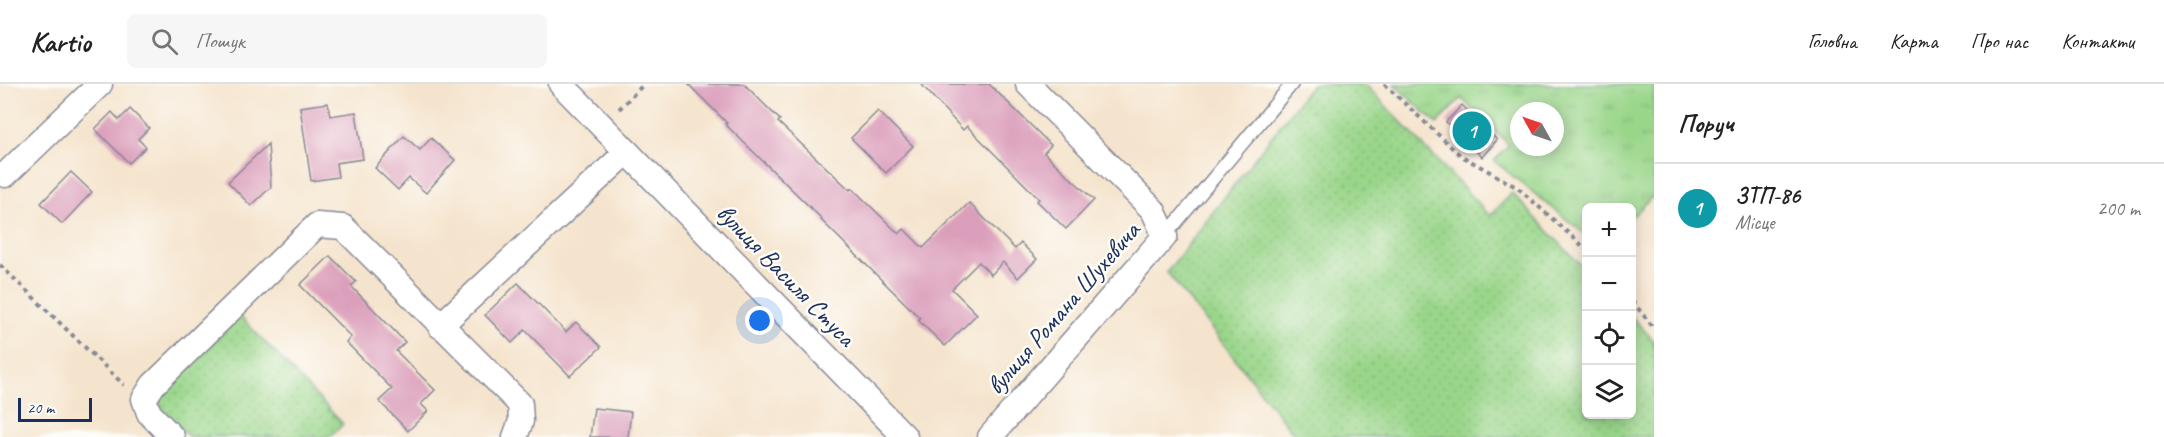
<!DOCTYPE html>
<html lang="uk">
<meta charset="utf-8">
<style>
:root{--surface:#fff;--page:#f6f6f6;--text:#222;--muted:#767676;--line:#e0e0e0;--accent:#c8321e}
body{margin:0;font-family:Caveat,sans-serif;background:var(--page);color:var(--text)}
.controls{position:absolute;right:18px;bottom:18px;display:grid;overflow:hidden;border-radius:9px;box-shadow:0 3px 15px #0003}
.controls button{width:54px;height:54px;display:grid;place-items:center;padding:0;border:0;border-bottom:2px solid var(--line);background:var(--surface);color:var(--text);font:30px sans-serif}
.compass{position:absolute;left:1510px;top:18px;width:54px;height:54px;border-radius:50%;background:var(--surface);box-shadow:0 3px 15px #0003;rotate:310deg}
.scale{position:absolute;left:18px;bottom:15px;width:74px;box-sizing:border-box;padding-left:6px;border:3px solid #1b2f5e;border-top:0;font-size:16px;line-height:21px;white-space:nowrap;color:#1b2f5e;-webkit-text-stroke:4px #fdfcf7;paint-order:stroke}
.you{position:absolute;left:760px;top:237px;width:21px;height:21px;margin:-15px;border:4px solid #fff;border-radius:50%;background:#1a73e8;box-shadow:0 0 0 9px #1a73e833}
.badge{display:grid;place-items:center;width:39px;height:39px;border-radius:50%;background:var(--accent);color:#fff;font-size:20px;font-weight:700}
.pin{position:absolute;translate:-50% -50%;border:3px solid #fff;box-shadow:0 2px 6px #0006}
.list{margin:0;padding:0;list-style:none}
h2{display:flex;justify-content:space-between;align-items:center;height:78px;margin:0;padding:0 24px;font-size:26px}
h2 small{font-size:20px;font-weight:400;color:var(--muted)}
.list li{display:grid;grid-template-columns:39px 1fr auto;gap:18px;align-items:center;box-sizing:border-box;height:90px;padding:0 24px;border-top:2px solid var(--line)}
.list b{display:block;font-size:22px;white-space:nowrap}
.list p{margin:0;font-size:20px;white-space:nowrap;color:var(--muted)}
.list em{font-size:20px;font-style:normal;color:var(--muted)}
.icon{flex:none;width:33px;height:33px;fill:none;stroke:currentColor;stroke-width:2;stroke-linecap:round;stroke-linejoin:round}
.map{position:relative;flex:none;width:1654px;height:353px;overflow:hidden}
header{display:flex;align-items:center;gap:36px;box-sizing:border-box;height:84px;padding:0 30px;background:var(--surface);border-bottom:2px solid var(--line)}
header strong{font-size:28px}
nav{display:flex;gap:33px;margin-inline-start:auto;font-size:21px}
.search{width:420px;height:54px;background:var(--page);display:flex;align-items:center;gap:15px;box-sizing:border-box;padding:0 21px;border-radius:9px;color:var(--muted);font-size:22px}
main{display:flex}
aside{flex:1;background:var(--surface)}
.map>svg:first-child{display:block}
</style>
<header>
<strong>Kartio</strong>
<div class="search"><svg class="icon" aria-label="search" viewBox="0 0 24 24"><circle cx="10" cy="10" r="6"/><path d="M15 15l6 6"/></svg>Пошук</div>
<nav><a>Головна</a><a>Карта</a><a>Про нас</a><a>Контакти</a></nav>
</header>
<main>
<div class="map">
<svg width="1654" height="353" viewBox="0 0 1654 353">
<defs>
<pattern id="grass-tufts" width="24" height="20" patternUnits="userSpaceOnUse" patternTransform="scale(1.5)"><rect width="24" height="20" fill="#9ad68a"/><path d="M3 7l-1-3M5 7V3M7 7l1-3M15 17l-1-3M17 17v-4M19 17l1-3" fill="none" stroke="#84b87a"/></pattern>
<pattern id="garden-dots" width="8" height="8" patternUnits="userSpaceOnUse" patternTransform="scale(1.5)"><rect width="8" height="8" fill="#9ad68a"/><path d="M2 2h.1M6 6h.1" fill="none" stroke="#84b87a" stroke-width="1.8" stroke-linecap="round"/></pattern>
</defs>
<rect width="100%" height="100%" fill="#fdfcf7"/>
<filter id="ink" filterUnits="userSpaceOnUse"><feTurbulence type="fractalNoise" baseFrequency=".0167" numOctaves="2"/><feDisplacementMap in="SourceGraphic" scale="12" xChannelSelector="R" yChannelSelector="G"/><feConvolveMatrix kernelMatrix="1 2 1 2 8 2 1 2 1" color-interpolation-filters="sRGB"/></filter>
<filter id="wash" filterUnits="userSpaceOnUse"><feTurbulence type="fractalNoise" baseFrequency=".008" numOctaves="4" result="noise"/><feDisplacementMap in="SourceGraphic" scale="24" xChannelSelector="R" yChannelSelector="G"/><feGaussianBlur stdDeviation="1.35" result="paint"/><feColorMatrix in="noise" values="0 0 0 0 0 0 0 0 0 0 0 0 0 0 0 0 0 1.4 0 .05"/><feComposite in="paint" operator="in"/></filter>
<g filter="url(#wash)">
<rect width="100%" height="100%" fill="#f5e4cd"/>
<!-- grass -->
<path fill="url(#grass-tufts)" stroke="#5a8274" stroke-width="1.5" fill-rule="evenodd" d="M1394,0H1654V111L1632,133V123H1586V151L1494,77L1509,61L1461,14L1437,40ZM1519,27H1555V63H1519Z"/>
<!-- garden -->
<g fill="url(#garden-dots)" stroke="#5a8274" stroke-width="1.5">
<polygon points="1312,0 1365,0 1490,132 1512,109 1586,187 1586,330 1632,330 1632,233 1654,257 1654,353 1296,353 1167,188"/>
<polygon points="240,232 343,340 330,353 189,353 161,323 158,315 162,306"/>
</g>
<g id="blocks">
<!-- building -->
<g fill="#db9fbc">
<polygon points="688,0 744,0 780,36 778,38 850,106 852,104 899,150 904,145 923,164 969,119 1015,165 1021,159 1037,175 1018,194 1003,178 991,191 979,178 952,205 977,230 945,262 918,236 920,234 821,136 822,135 725,40 727,39"/>
<polygon points="921,0 989,0 1051,61 1044,69 1094,116 1066,145 1037,117 1039,115 967,42 963,46"/>
<polygon points="328,19 330,32 356,28 363,75 336,79 338,93 311,97 300,23"/>
<polygon points="1462,21 1497,56 1482,73 1446,38"/>
<polygon points="130,25 149,44 138,55 146,63 129,79 95,45 112,28 119,36"/>
<polygon points="878,27 913,62 886,89 851,54"/>
<polygon points="404,52 420,66 431,54 455,76 426,109 409,94 398,106 375,84"/>
<polygon points="268,60 271,103 251,122 228,98"/>
<polygon points="71,88 92,108 62,140 41,119"/>
<polygon points="330,172 356,198 351,202 405,258 396,267 435,306 421,320 428,327 408,347 379,317 392,305 346,258 351,253 300,201"/>
<polygon points="518,199 566,248 576,238 601,263 570,292 525,246 512,259 485,231"/>
<polygon points="594,324 631,328 628,353 590,353"/>
</g>
</g>
</g>
<g filter="url(#ink)">
<use href="#blocks" fill-opacity="0" stroke="#888a96" stroke-width="1.5"/>
<g fill="none" stroke-linecap="round" stroke-linejoin="round">
<!-- lane casing -->
<g stroke="#888a96" stroke-width="15">
<polyline id="lane" points="1165,152 1292,0"/>
</g>
<!-- street casing -->
<g stroke="#888a96" stroke-width="27">
<g id="street">
<polyline points="561,0 905,353"/>
<polyline points="5,91 100,0"/>
<polyline points="440,242 627,68"/>
<polyline points="172,353 149,329 144,315 153,301 317,141 343,143 520,320 521,337 515,353"/>
<polyline points="990,353 1165,152 1153,126 1028,0"/>
</g>
</g>
<!-- path -->
<g stroke="#888a96" stroke-width="4" stroke-dasharray="4.5 4.5" stroke-linecap="butt">
<polyline points="1384,0 1460,71 1518,104 1586,165"/>
<polyline points="619,25 644,0"/>
<polyline points="0,181 124,301"/>
<polyline points="1632,217 1654,244"/>
</g>
<!-- lane -->
<use href="#lane" stroke="#fff" stroke-width="12"/>
<!-- street -->
<use href="#street" stroke="#fff" stroke-width="24"/>
</g>
</g>
<g text-anchor="middle" dominant-baseline="central" stroke-width="5" stroke-linejoin="round" paint-order="stroke">
<!-- street labels -->
<g font-size="26" fill="#1b2f5e" stroke="#fdfcf7">
<text transform="translate(786 191) rotate(46)">вулиця Василя Стуса</text>
<text transform="translate(1063 224) rotate(-49)">вулиця Романа Шухевича</text>
</g>
</g>
</svg>
<div class="controls">
<button>+</button>
<button>−</button>
<button><svg class="icon" aria-label="locate" viewBox="0 0 24 24"><circle cx="12" cy="12" r="6"/><path d="M12 2v4M12 18v4M2 12h4M18 12h4"/></svg></button>
<button><svg class="icon" aria-label="layers" viewBox="0 0 24 24"><path d="M12 4l9 5-9 5-9-5zM3 14l9 5 9-5"/></svg></button>
</div>
<svg class="compass" viewBox="-18 -18 36 36"><path d="M0-13l5 13h-10z" fill="#e53935"/><path d="M0 13l5-13h-10z" fill="#767676"/></svg>
<div class="scale">20 m</div>
<div class="you"></div>
<div class="pin badge" style="left:1472px;top:47px;background:#0f9aa8">1</div>
</div>
<aside>
<h2>Поруч<small></small></h2>
<ul class="list">
<li><span class="badge" style="background:#0f9aa8">1</span><div><b>ЗТП-86</b><p>Місце</p></div><em>200 m</em></li>
</ul>
</aside>
</main>
